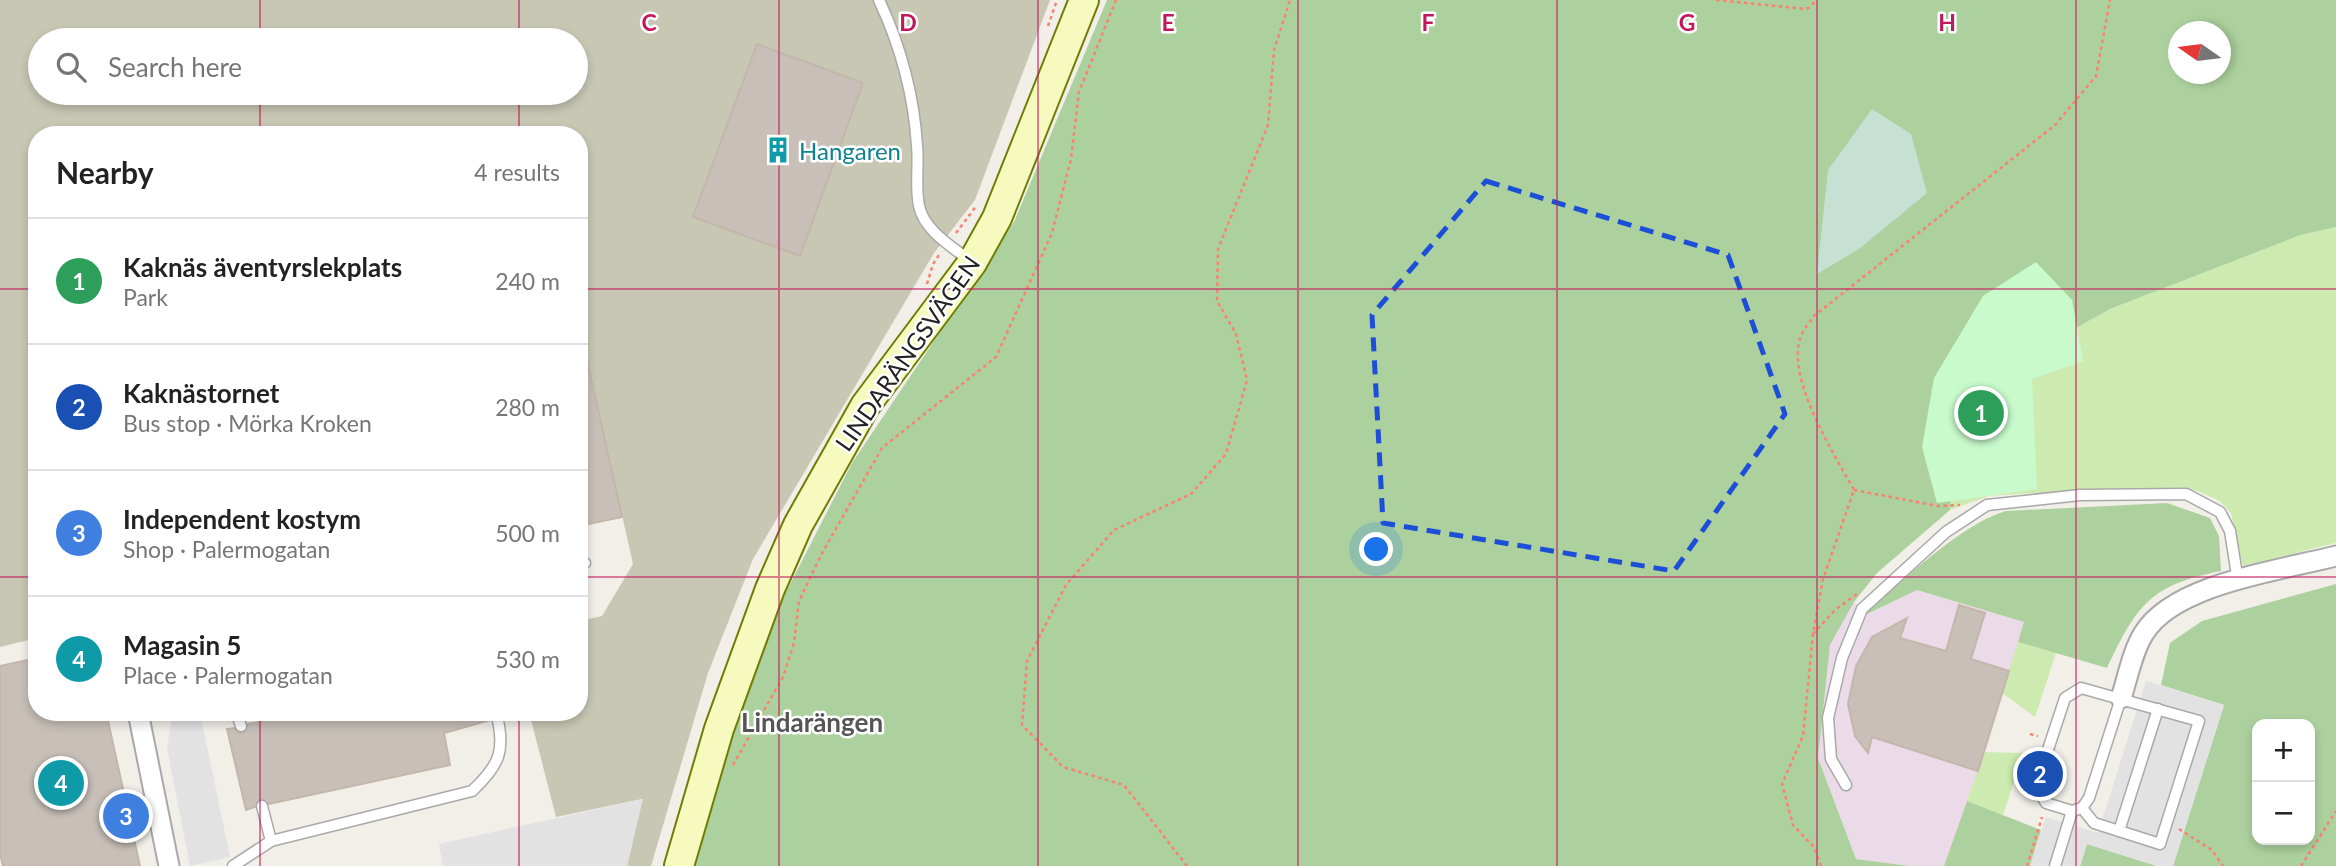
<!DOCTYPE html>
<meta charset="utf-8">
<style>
:root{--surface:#fff;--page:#f6f6f6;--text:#222;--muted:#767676;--line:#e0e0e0;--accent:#2563eb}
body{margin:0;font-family:Lato,sans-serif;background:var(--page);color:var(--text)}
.controls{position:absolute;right:21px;bottom:21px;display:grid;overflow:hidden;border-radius:14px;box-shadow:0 4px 10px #0003}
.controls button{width:63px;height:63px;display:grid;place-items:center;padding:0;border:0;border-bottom:2px solid var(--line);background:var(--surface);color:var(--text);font:35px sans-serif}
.compass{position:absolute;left:2168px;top:21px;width:63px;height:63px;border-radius:50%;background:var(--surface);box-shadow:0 4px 10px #0003;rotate:284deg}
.you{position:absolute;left:1377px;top:550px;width:24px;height:24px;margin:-18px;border:5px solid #fff;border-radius:50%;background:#1a73e8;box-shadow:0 0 0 10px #1a73e833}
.badge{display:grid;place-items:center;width:46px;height:46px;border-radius:50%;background:var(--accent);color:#fff;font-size:23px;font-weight:700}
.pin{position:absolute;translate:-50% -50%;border:4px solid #fff;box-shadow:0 2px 7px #0006}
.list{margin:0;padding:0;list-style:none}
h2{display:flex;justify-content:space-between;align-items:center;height:91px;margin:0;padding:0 28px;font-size:30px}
h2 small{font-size:23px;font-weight:400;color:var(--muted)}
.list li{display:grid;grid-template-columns:46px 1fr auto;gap:21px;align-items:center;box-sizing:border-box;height:126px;padding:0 28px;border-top:2px solid var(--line)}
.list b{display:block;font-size:26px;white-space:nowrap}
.list p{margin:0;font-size:23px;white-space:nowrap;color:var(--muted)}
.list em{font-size:23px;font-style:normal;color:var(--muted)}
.icon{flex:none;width:38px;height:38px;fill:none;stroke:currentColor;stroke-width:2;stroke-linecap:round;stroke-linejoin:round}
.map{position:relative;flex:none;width:2336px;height:866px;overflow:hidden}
.search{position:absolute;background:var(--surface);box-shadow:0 4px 10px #0003;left:28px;top:28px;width:560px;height:77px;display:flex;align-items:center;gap:18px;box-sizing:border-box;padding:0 24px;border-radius:38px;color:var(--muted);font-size:26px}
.panel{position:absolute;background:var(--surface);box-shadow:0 4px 10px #0003;left:28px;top:126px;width:560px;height:595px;border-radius:28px}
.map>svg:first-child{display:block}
</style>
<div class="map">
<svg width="2336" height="866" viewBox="0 0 2336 866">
<rect width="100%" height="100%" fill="#f2efe9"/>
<!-- industrial -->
<polygon fill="#ebdbe8" points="1917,590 2025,622 1978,771 1944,866 1910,866 1856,859 1818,758 1830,645 1854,602 1867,614"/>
<!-- construction -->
<path fill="#c7c7b4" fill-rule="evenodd" d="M0,0H1050L975,200L934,253L753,559L708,673L651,866H627L642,799L556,817L529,712H579V621L602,616L633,564L579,324V135H37V638L0,647ZM40,40H576V93H40Z"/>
<!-- grass -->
<g fill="#cdebb0">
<polygon points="2336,227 2336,543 2243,566 2231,513 2220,501 2198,491 2080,490 1989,496 1950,510 1956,426 1999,371 2110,309 2301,235"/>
<polygon points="2018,642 2056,653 2035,717 2002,693"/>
<polygon points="1984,752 2023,753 2003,815 1967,801"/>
</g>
<!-- forest -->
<g fill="#add19e" fill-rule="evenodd">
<path d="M1107,0H2336V227L2301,235L2110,309L1999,371L1956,426L1950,510L1877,573L1854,602L1830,645L1818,758L1856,859L1910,866H693L760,643L852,463L1014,222ZM2178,32H2220V74H2178Z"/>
<path d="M2167,503L2210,518L2219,536L2221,571C2150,585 2137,605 2107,668L2018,642L2024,622L1917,590L1867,614L1865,612C1904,581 1960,524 2006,511Z"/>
<path d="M2336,584V866H2173L2224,705L2161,685L2170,643L2202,621ZM2257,724H2310V840H2257Z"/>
<polygon points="1967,801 2041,830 2030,866 1944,866"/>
<polygon points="2087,844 2157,866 2080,866"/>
</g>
<!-- wetland -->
<polygon fill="#c6e0d4" points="1872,109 1911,134 1927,193 1859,249 1817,274 1828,170"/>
<!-- park -->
<polygon fill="#c8facc" points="2036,262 2072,300 2083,361 2032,379 2037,489 1937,503 1922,447 1934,378 1983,296"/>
<!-- parking -->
<g fill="#e2e2e2">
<polygon points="2146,681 2224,705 2173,866 2157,866 2087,844 2080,866 2030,866 2046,817 2098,833"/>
<polygon points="190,712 200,712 230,857 190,866 167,748 172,717"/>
<polygon points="643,799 627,866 443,866 439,844"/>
</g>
<!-- building -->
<g fill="#c7bfb8" stroke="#c4b6ab" stroke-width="2">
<polygon points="757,44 863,83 800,256 693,217"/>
<polygon points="579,351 585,351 622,517 579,526"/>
<polygon points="1959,605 1985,613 1971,659 2009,671 1978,771 1872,737 1868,753 1855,736 1848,704 1856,666 1872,637 1907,618 1900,638 1946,651"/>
<polygon points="37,658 37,712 106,712 140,866 3,866 0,854 0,666"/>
<polygon points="258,712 489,712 490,720 444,733 450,765 269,804 261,799 255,807 246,810 227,729 234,728 239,733 244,733 248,724 260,722"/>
</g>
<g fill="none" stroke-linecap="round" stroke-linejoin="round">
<!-- lane casing -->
<g stroke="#a9a9a9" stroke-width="13">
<g id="lane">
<path d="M879,0C900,45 914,96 917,146C919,165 915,187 919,206C924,230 951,246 969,260"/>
<polyline points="579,564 585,563"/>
<polygon points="2081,688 2199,721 2160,844 2094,823 2082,808 2072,811 2046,803 2036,786 2065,698"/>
<polyline points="236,712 241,726"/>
<polyline points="1846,785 1831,759 1828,718 1842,658 1862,609 1946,532 1987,505 2080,495 2186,494 2220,512 2230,531 2238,581"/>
<polyline points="262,806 271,841"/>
<polyline points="2082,808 2089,798 2121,698"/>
<polyline points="2119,831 2158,709"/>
<path d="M233,866L271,841L472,791C500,765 506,750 496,712"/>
<polyline points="2055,866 2072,811"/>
</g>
</g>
<!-- street casing -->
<g stroke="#a9a9a9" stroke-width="23">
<g id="street">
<path d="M2121,698C2128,677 2132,652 2144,633C2175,583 2283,570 2336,556"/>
<polyline points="138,712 169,866"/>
</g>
</g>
<!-- secondary casing -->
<g stroke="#707d05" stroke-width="32">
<polyline id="secondary" points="679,866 719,729 770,589 798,525 865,406 972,263 997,218 1084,0"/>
</g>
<!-- path -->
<g stroke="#fa8072" stroke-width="2.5" stroke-dasharray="3.5 3.5" stroke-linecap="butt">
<polyline points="1716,0 1807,9 1817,0"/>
<polyline points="1048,26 1057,0"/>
<polyline points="956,233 977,205"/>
<polyline points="927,284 933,264 939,255"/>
<polyline points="1854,490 1938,506 1960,505"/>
<polyline points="1813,634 1835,610 1857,594"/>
<polyline points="2030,734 2038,736"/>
<polyline points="733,765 783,677 794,643 799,601 821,555 882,448 996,357 1052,233 1071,159 1079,92 1116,0"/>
<polyline points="2179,829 2212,850 2223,866"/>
<polyline points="1187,866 1124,785 1063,767 1022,725 1027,661 1066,585 1114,530 1191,494 1226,454 1247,380 1236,334 1217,301 1218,249 1268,125 1274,50 1290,0"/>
<path d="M1821,866L1814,847L1793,825L1782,784L1803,736L1813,634L1823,579L1854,490C1834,454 1787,380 1800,339C1802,331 1809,323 1814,316L2055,125L2096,76L2110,0"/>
<polyline points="2027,866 2042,817"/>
<polyline points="2301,866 2336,811"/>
</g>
<!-- lane -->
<use href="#lane" stroke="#fff" stroke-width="10"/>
<!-- street -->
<use href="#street" stroke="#fff" stroke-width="19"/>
<!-- secondary -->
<use href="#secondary" stroke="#f7fabf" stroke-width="28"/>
</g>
<!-- marked area -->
<path fill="none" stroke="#1d4ed8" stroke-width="5" stroke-dasharray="14 9" stroke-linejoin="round" d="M1486,181L1728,255L1785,414L1674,571L1383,523L1372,315Z"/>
<!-- grid -->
<path fill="none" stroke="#c2185b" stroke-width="2" stroke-opacity="0.55" d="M260,0V40M519,0V40M779,0V866M1038,0V866M1298,0V866M1557,0V866M1817,0V866M2076,0V866M260,93V135M519,93V135M0,289H37M579,289H2336M0,577H37M579,577H2336M260,712V866M519,712V866"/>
<!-- icons -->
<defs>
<g id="building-bare" transform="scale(2.1)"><path d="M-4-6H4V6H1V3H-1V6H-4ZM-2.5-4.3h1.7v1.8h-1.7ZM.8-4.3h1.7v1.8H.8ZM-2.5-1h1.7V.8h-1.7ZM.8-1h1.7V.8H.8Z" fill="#0f9aa8" stroke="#fff" stroke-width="2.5" paint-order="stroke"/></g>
</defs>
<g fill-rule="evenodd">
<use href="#building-bare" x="778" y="150"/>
</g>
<g text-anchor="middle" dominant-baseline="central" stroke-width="5" stroke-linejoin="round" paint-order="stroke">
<!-- culture labels -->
<g font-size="24" fill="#0d838f" stroke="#fff" text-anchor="start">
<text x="799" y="150">Hangaren</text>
</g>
<!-- street labels -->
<g font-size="24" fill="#222" stroke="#fff">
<text transform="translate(907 353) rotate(-55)">LINDARÄNGSVÄGEN</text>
</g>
<!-- neighbourhood labels -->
<g font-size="26" font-weight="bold" fill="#555" stroke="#fff">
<text x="812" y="722">Lindarängen</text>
</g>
</g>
<g font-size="23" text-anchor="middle" font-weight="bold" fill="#c2185b" stroke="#fff" stroke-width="5" stroke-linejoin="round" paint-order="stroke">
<text x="649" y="31">C</text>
<text x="908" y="31">D</text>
<text x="1168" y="31">E</text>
<text x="1428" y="31">F</text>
<text x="1687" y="31">G</text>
<text x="1947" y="31">H</text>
</g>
</svg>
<div class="controls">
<button>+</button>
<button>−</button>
</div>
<svg class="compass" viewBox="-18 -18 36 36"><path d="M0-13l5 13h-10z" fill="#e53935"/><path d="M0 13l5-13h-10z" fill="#767676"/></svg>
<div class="you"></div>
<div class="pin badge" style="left:1981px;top:413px;background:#2e9e5b">1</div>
<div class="pin badge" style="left:2040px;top:774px;background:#1a4fb4">2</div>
<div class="pin badge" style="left:126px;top:816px;background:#3f7fe0">3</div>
<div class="pin badge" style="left:61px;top:783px;background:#0f9aa8">4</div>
<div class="search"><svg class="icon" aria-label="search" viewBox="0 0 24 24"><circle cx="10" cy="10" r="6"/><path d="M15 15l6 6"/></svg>Search here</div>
<section class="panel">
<h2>Nearby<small>4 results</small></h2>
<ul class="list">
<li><span class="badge" style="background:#2e9e5b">1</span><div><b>Kaknäs äventyrslekplats</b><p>Park</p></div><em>240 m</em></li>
<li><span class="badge" style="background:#1a4fb4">2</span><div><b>Kaknästornet</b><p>Bus stop · Mörka Kroken</p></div><em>280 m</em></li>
<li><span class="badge" style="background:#3f7fe0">3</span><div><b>Independent kostym</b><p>Shop · Palermogatan</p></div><em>500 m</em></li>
<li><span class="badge" style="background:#0f9aa8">4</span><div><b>Magasin 5</b><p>Place · Palermogatan</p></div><em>530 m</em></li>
</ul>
</section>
</div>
